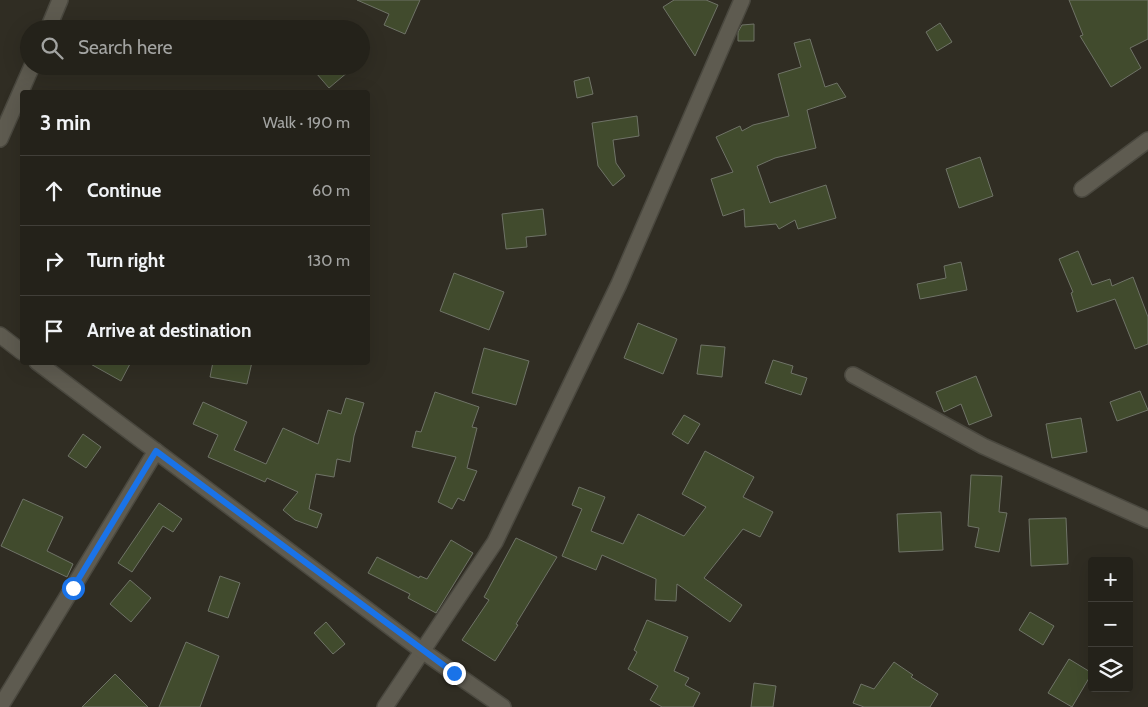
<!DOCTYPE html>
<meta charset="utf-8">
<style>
:root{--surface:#24221a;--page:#2c2a23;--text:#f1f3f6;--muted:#a3a4a2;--line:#413f39}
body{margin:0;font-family:Cabin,sans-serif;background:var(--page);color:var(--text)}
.controls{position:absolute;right:15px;bottom:15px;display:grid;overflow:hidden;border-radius:5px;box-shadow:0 5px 20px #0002}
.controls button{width:45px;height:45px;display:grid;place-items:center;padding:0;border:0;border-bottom:1px solid var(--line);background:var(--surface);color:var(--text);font:25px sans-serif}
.stop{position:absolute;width:15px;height:15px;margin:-11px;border:4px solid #1a73e8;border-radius:50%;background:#fff}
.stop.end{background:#1a73e8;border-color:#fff;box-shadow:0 1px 5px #0008}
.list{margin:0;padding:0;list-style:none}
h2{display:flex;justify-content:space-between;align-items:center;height:65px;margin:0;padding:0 20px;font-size:21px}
h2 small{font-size:16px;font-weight:400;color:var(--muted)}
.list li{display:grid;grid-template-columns:32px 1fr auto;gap:15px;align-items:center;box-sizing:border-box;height:70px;padding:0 20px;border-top:1px solid var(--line)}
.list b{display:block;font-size:19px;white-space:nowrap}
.list em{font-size:16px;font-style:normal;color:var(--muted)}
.icon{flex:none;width:28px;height:28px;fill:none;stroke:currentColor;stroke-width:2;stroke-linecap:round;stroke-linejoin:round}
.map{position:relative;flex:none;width:1148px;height:707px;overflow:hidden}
.search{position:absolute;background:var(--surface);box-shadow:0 5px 20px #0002;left:20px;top:20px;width:350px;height:55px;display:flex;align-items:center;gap:12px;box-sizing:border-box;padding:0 18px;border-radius:28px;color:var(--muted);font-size:19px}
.panel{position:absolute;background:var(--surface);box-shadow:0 5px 20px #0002;left:20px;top:90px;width:350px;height:275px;border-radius:5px}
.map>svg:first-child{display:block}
</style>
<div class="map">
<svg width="1148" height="707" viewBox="0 0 1148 707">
<rect width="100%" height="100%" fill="#302d23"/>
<!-- building -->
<g fill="#414b2d" stroke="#6f7367">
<polygon points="357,0 420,0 405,34 384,25 389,14"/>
<polygon points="674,0 706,0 718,5 695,56 663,7"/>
<polygon points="1069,0 1148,0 1148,39 1130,48 1141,68 1111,87 1080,36 1083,35"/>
<polygon points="940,23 952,42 937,51 926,32"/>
<polygon points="754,24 754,41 738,41 738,32 742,25"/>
<polygon points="810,39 825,87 837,83 846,97 807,110 816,148 775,158 757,166 770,203 826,185 836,218 798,229 795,220 779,229 776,224 745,227 744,209 723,216 711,179 733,172 716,137 740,126 742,131 753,125 789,116 778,74 801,67 794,43"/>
<polygon points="310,66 355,66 329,88"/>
<polygon points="589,77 593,94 577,98 574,81"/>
<polygon points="637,116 639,136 613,140 616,163 625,176 613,186 598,166 592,123"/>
<polygon points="980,157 993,196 959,208 946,169"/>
<polygon points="543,209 546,235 526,237 527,247 506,249 502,214"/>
<polygon points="1078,251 1092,285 1110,279 1112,286 1133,277 1148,317 1148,344 1135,349 1115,299 1077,312 1071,293 1073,292 1059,259"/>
<polygon points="961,262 967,290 920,299 917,284 946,278 944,266"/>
<polygon points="454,273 504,292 489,330 440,311"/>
<polygon points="638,323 677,339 663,374 624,358"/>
<polygon points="701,345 725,347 722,377 697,374"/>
<polygon points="484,348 529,361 516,405 472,393"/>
<polygon points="773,360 793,366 791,373 807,378 801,395 765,383"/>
<polygon points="87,362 131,362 121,381"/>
<polygon points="213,362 252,362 247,384 210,377"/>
<polygon points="976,376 992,416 969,425 961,404 944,412 936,392"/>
<polygon points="1140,391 1148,410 1117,421 1110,402"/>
<polygon points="435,392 479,407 472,427 477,428 467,468 477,471 464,501 458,498 452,509 438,502 456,457 412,447 416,431 421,432"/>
<polygon points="346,398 364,403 354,436 350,462 337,459 334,477 316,474 309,509 322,514 317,528 295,520 283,510 298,492 267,478 265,482 208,457 218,435 193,424 203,402 247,422 234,450 266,464 283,428 318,444 328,410 341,414"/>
<polygon points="684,415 700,424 688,444 672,434"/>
<polygon points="1081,418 1087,452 1052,458 1046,424"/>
<polygon points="83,434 101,447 86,468 68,456"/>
<polygon points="705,451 754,477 743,497 773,512 760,537 743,529 704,578 742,605 730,622 677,584 676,601 655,600 656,579 602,555 596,570 562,556 582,509 572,505 579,487 605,497 591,531 623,544 638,514 684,536 706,507 682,494"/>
<polygon points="971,475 1002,476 999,512 1007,513 999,552 975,547 979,528 968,526"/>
<polygon points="23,499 63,517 47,551 73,564 67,577 1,546"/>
<polygon points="159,503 182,519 173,532 163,526 132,572 118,563"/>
<polygon points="941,512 943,550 899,552 897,514"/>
<polygon points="1066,518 1068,564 1031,566 1029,519"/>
<polygon points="516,538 557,557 516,624 518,625 495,661 462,640 489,600 484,597"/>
<polygon points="451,540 473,553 436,613 408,598 410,594 368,573 377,557 419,578 420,576 427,579"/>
<polygon points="220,576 240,583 228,618 208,611"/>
<polygon points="130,580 151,598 131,622 110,604"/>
<polygon points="1030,612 1054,626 1043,645 1019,630"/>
<polygon points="647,620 688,637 674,671 689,678 685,685 700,693 693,707 662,707 650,700 658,686 628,669 637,652 634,650"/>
<polygon points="326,622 345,644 333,654 314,633"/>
<polygon points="186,642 219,656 200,707 159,707"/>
<polygon points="1069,659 1092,673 1072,707 1048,693"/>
<polygon points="894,662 913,675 911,677 938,694 930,707 864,707 853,703 861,684 874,689"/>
<polygon points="115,674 148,707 82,707"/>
<polygon points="754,683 776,686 773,707 751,707"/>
</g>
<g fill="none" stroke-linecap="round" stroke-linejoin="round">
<!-- street casing -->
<g stroke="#4a483f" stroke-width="18">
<g id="street">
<polyline points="48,29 60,0"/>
<polyline points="0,139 32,66"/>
<polyline points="1082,189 1148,140"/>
<polyline points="853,375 983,446 1148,520"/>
<polyline points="0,707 156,451"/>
<polyline points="385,707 495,542 619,284 742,0"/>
</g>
</g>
<!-- secondary casing -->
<g stroke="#4a483f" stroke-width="18">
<g id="secondary">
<polyline points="0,335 22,352"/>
<polyline points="37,362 421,650 503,707"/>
</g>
</g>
<!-- street -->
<use href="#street" stroke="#5e5b50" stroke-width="15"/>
<!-- secondary -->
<use href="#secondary" stroke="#5e5b50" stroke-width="15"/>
</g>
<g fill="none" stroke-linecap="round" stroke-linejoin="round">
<!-- route -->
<polyline stroke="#1a73e8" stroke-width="6" points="73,588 156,451 454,673"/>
</g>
</svg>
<div class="controls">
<button>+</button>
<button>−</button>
<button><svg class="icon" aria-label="layers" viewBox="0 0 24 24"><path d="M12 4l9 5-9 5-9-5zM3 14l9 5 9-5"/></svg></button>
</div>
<div class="stop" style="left:73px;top:588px"></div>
<div class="stop end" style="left:454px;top:673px"></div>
<div class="search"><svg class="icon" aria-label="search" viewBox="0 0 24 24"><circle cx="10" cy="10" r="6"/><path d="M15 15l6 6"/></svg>Search here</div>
<section class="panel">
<h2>3 min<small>Walk · 190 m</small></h2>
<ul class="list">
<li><svg class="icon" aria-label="ahead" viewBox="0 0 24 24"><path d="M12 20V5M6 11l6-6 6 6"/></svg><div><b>Continue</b></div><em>60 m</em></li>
<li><svg class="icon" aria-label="right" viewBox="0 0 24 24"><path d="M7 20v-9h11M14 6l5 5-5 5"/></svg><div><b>Turn right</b></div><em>130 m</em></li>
<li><svg class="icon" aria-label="arrive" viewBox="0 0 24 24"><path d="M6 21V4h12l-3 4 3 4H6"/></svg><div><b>Arrive at destination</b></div></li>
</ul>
</section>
</div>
